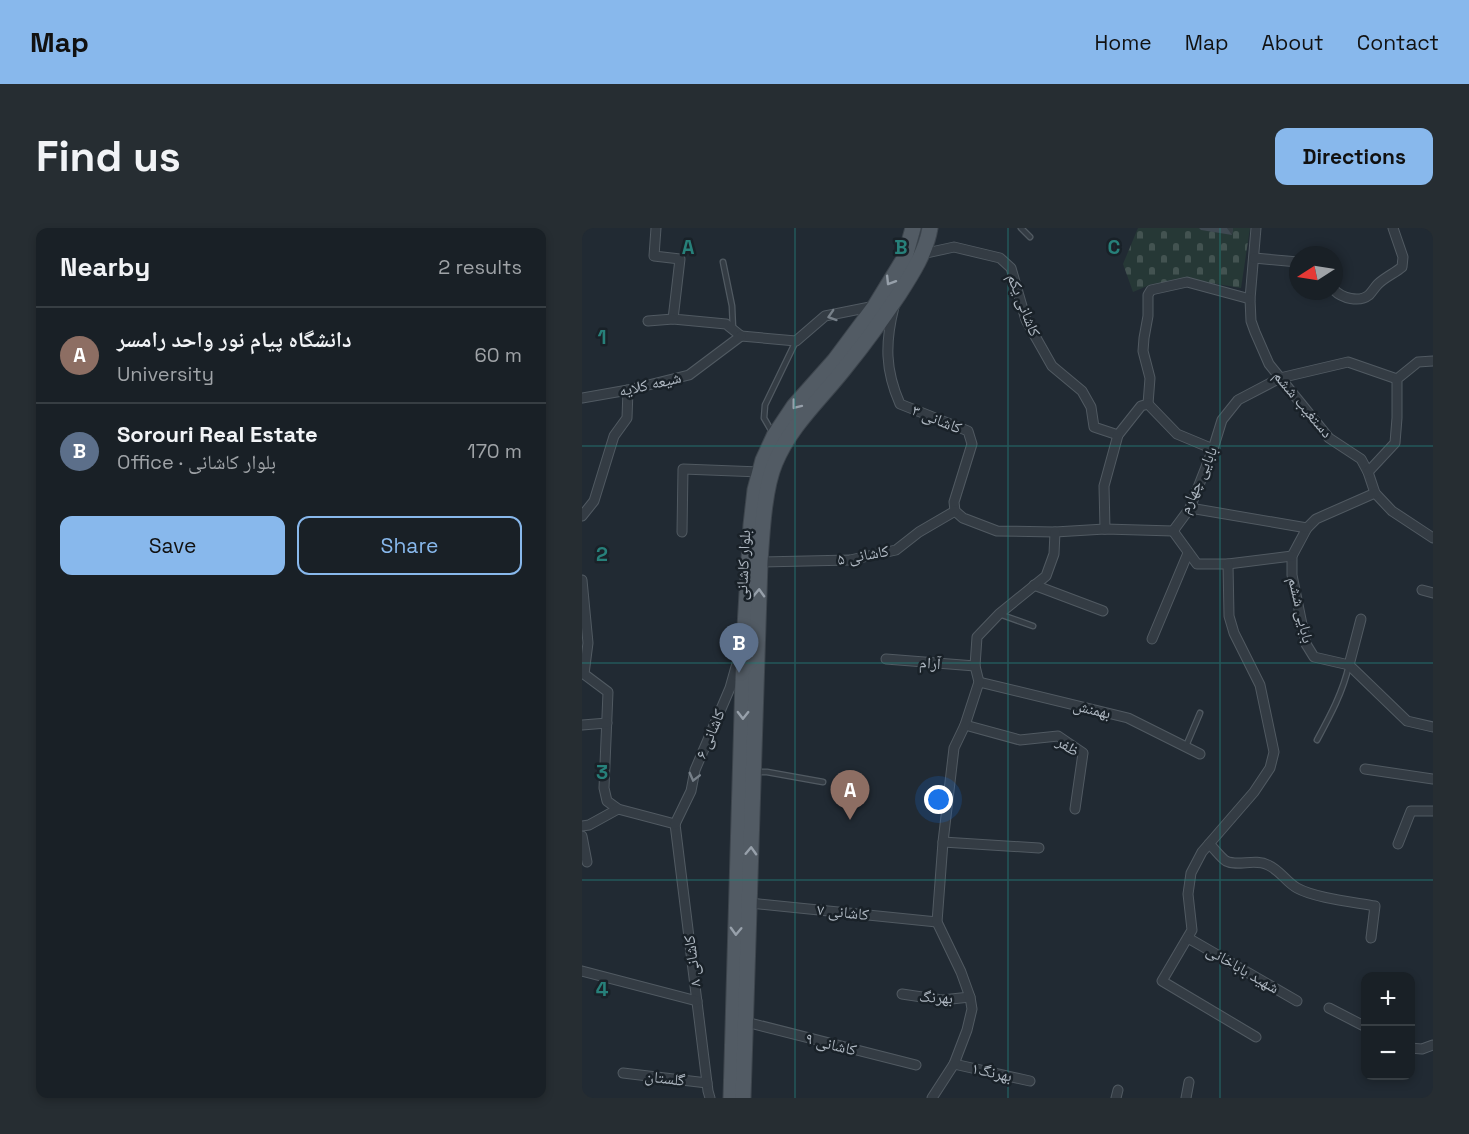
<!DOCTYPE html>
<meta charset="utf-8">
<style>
:root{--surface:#192026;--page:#262d32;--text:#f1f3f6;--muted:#9fa3a7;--line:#373e43;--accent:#88b8ec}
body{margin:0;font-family:"Space Grotesk","Noto Naskh Arabic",sans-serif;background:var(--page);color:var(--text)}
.controls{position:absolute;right:18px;bottom:18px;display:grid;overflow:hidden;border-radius:12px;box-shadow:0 3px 9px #0003}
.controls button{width:54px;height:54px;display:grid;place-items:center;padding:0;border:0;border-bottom:2px solid var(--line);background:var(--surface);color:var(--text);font:30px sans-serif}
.compass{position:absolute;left:707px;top:18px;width:54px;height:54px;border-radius:50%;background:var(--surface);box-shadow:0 3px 9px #0003;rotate:258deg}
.you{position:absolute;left:357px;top:572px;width:21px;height:21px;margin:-15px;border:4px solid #fff;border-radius:50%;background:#1a73e8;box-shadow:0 0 0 9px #1a73e833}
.badge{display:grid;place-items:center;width:39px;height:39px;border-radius:50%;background:var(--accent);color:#fff;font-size:20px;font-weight:700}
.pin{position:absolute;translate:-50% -50px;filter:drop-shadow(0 2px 3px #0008)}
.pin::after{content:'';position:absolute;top:32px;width:21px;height:18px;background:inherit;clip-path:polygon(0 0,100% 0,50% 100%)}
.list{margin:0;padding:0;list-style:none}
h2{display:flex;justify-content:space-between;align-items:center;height:78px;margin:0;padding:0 24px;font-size:26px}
h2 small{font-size:20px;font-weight:400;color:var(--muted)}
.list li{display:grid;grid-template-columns:39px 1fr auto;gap:18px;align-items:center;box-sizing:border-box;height:96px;padding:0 24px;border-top:2px solid var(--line)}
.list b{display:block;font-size:22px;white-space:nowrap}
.list p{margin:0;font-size:20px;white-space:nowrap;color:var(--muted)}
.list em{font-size:20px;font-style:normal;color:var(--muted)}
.actions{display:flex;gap:12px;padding:18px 24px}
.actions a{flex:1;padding:14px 0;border:2px solid var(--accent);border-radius:12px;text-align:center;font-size:21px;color:var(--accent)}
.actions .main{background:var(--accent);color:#111}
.map{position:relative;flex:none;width:851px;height:870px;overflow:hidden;border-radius:12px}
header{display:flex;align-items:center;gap:36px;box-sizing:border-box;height:84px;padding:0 30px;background:var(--accent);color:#111}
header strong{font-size:28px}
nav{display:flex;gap:33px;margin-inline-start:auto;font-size:21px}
.intro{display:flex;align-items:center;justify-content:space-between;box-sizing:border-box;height:144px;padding:0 36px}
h1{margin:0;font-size:42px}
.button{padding:15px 27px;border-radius:12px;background:var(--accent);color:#111;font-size:21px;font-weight:700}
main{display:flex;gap:36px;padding:0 36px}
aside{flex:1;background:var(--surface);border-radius:12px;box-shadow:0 3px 9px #0003}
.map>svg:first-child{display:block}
</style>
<header>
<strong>Map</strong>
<nav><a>Home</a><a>Map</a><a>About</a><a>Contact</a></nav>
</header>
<div class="intro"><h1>Find us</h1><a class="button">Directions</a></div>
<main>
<aside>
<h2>Nearby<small>2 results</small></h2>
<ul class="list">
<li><span class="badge" style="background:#8d6e63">A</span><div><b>دانشگاه پیام نور واحد رامسر</b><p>University</p></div><em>60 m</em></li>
<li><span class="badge" style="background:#5c6f8a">B</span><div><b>Sorouri Real Estate</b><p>Office · بلوار کاشانی</p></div><em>170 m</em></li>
</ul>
<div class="actions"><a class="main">Save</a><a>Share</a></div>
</aside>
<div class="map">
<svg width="851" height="870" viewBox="0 0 851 870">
<defs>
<pattern id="cemetery-stones" width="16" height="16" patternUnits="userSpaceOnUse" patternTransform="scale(1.5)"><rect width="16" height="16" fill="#263836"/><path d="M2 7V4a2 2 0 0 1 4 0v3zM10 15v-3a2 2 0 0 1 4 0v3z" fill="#435351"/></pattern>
</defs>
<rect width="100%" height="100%" fill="#212a33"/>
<!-- cemetery -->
<polygon fill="url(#cemetery-stones)" points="556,0 668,0 659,60 610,52 570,56 551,64 541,36"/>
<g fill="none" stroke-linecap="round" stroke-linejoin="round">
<!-- lane casing -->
<g stroke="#515a62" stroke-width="7">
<g id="lane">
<polyline points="439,0 448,9"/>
<polyline points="141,34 150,78 151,101"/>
<polyline points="190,204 182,190 183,177 214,113"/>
<polyline points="417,386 451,398"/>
<path d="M735,512C748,488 761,464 767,437"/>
<polyline points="604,518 618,485"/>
<polyline points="173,544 185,544 241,554"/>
</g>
</g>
<!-- street casing -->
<g stroke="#515a62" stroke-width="11">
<g id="street">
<polyline points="74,0 72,28 98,31 91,91 144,96 159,108"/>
<polyline points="674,0 668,71 669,93 673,104 687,136 747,210 779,231 786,244 793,265 810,283 851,310"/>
<polyline points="340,26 372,19 418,30 429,40 444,92 470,138 500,163 509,179 512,199 536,207"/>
<polyline points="672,30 716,34"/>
<path d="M752,62C760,70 777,75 787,67C790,64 793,59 796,56C803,49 813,45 820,39L821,29L811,0"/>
<path d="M312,79C303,115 303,142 318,176L386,203L390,216L372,274L373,283L381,290L415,303L473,304L523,301L591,303L608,280L631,221L640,192L656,172L698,150L766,134L815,151"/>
<polyline points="66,93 91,91"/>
<polyline points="159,108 214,113 243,88 293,78"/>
<polyline points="0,170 46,162 107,147 159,108"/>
<polyline points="566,176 568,150 561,123 562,110 566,88 566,67 569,62 605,54 668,71"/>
<polyline points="566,176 595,206 631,221"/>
<polyline points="786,244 813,215 815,190 815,151 836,134 851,133"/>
<polyline points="793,265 734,291 725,300 710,328 710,347 724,416 732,429 767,437 825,493 851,499"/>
<polyline points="608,280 725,300"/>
<polyline points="0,288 12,273 32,208 45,190 46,162"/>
<polyline points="523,301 522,258 536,207 559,178 566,176"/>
<polyline points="591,303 615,336 646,336 710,328"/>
<polyline points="100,304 101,241 178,244"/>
<polyline points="178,334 268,332 314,322 337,304 373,283"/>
<polyline points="646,336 647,388 652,405 678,457 692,524 688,540 672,564 620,624 609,645 606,666 610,702 580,753 674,809"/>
<polyline points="0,352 6,415 2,446 26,464 22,560 25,573 36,581 93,596"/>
<polyline points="452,357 521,383"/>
<polyline points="840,362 851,365"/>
<polyline points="570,411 606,325"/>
<polyline points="304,431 393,438"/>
<polyline points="767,437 779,391"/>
<polyline points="397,454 546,490 618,526"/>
<polyline points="0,497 25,495"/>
<polyline points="383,497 438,512 476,508 501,525 493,581"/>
<polyline points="783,541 851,551"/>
<polyline points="93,596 126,863 128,870"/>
<polyline points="93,596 109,563 113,542 148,460 157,428"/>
<polyline points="0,598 7,597 36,581"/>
<polyline points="0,608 5,634"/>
<polyline points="361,614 457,620"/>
<path d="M627,616C633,621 638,629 644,633C656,639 673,630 686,637C698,642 704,654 715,660C733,670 771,674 793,678L789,710"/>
<polyline points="816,616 829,583 851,583"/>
<polyline points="168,675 355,694"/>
<polyline points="606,710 715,773"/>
<polyline points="0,743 115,773"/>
<polyline points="320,766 360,772 388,769"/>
<polyline points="747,780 784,799"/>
<polyline points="164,794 334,837"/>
<polyline points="828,820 840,821 851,817"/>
<polyline points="372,836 448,853"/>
<polyline points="41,845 125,855"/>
<polyline points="350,870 372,836 385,802 390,781 388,769 379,744 355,694 361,614 372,520 383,497 397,454 393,438 395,409 417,386 464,348 472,326 473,304"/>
<polyline points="534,870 536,862"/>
<polyline points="604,870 607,854"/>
</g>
</g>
<!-- primary casing -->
<g stroke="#3d454d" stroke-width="17">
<g id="primary">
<polyline points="149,870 162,416 169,297 173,262 181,232 192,208 212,178 252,133 293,78 323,29 331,0"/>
<path d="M161,870L178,334C180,305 182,261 193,235C209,196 241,169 266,136C284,114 301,90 317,66C330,46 344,24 348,0"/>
</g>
</g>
<!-- lane -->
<use href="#lane" stroke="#343c44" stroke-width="4.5"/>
<!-- street -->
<use href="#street" stroke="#343c44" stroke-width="9"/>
<!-- primary -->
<use href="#primary" stroke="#525b64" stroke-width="15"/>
</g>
<!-- wall -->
<polygon fill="#3f4952" points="617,0 651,0 650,7 619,2"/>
<!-- shaded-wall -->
<polygon fill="#333c42" points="645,0 651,0 650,7"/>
<!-- one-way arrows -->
<defs><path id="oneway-chevron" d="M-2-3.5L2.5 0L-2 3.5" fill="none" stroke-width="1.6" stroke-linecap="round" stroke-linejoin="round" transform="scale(1.5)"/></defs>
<g stroke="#97a0aa">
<use href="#oneway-chevron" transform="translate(308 53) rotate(122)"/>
<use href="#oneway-chevron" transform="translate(214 177) rotate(128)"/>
<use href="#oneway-chevron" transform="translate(177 365) rotate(-88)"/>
<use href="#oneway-chevron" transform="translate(161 487) rotate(91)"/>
<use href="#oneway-chevron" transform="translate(169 623) rotate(-88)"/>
<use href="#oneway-chevron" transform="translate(154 703) rotate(92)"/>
</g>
<g stroke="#778089">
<use href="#oneway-chevron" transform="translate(250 88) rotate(162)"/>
<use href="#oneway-chevron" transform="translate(112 549) rotate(104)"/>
</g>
<!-- grid -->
<path fill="none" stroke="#27807a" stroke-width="1.5" stroke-opacity="0.55" d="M213,0V870M426,0V870M638,0V870M0,218H851M0,435H851M0,652H851"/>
<g text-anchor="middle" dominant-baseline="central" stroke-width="5" stroke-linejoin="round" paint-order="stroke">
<!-- street labels -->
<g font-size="16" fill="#aeb7c1" stroke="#192128">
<text transform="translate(442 77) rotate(69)">کاشانی یکم</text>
<text transform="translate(68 156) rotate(-13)">شیعه کلایه</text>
<text transform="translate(721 176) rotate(50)">دستغیب ششم</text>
<text transform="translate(355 191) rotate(22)">کاشانی ۳</text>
<text transform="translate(616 252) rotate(-66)">بابایی چهارم</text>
<text transform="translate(281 327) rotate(-10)">کاشانی ۵</text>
<text transform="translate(161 337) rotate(-87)">بلوار کاشانی</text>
<text transform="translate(719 382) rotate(77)">بابایی ششم</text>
<text transform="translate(348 435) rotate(4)">آرام</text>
<text transform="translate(510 481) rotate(13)">بهمنش</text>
<text transform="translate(128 506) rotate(-67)">کاشانی ۶</text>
<text transform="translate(486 518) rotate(33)">ظفر</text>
<text transform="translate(261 684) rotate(6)">کاشانی ۷</text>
<text transform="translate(110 733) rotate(-97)">کاشانی ۸</text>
<text transform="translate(661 741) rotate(30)">شهید باباخانی</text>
<text transform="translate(354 769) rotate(3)">بهرنگ</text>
<text transform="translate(249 816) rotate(14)">کاشانی ۹</text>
<text transform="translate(410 844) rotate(12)">۱بهرنگ</text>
<text transform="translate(83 850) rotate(7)">گلستان</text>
</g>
</g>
<g font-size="20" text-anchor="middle" font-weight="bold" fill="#27807a" stroke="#192128" stroke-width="5" stroke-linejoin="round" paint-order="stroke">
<text x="106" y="26">A</text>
<text x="319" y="26">B</text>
<text x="532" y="26">C</text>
<text x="20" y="116">1</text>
<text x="20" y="333">2</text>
<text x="20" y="551">3</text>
<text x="20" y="768">4</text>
</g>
</svg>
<div class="controls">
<button>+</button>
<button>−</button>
</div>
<svg class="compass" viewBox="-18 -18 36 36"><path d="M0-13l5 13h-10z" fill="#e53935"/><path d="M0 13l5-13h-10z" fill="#9fa3a7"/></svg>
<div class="you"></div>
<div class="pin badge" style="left:268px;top:592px;background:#8d6e63">A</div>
<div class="pin badge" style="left:157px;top:445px;background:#5c6f8a">B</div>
</div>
</main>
